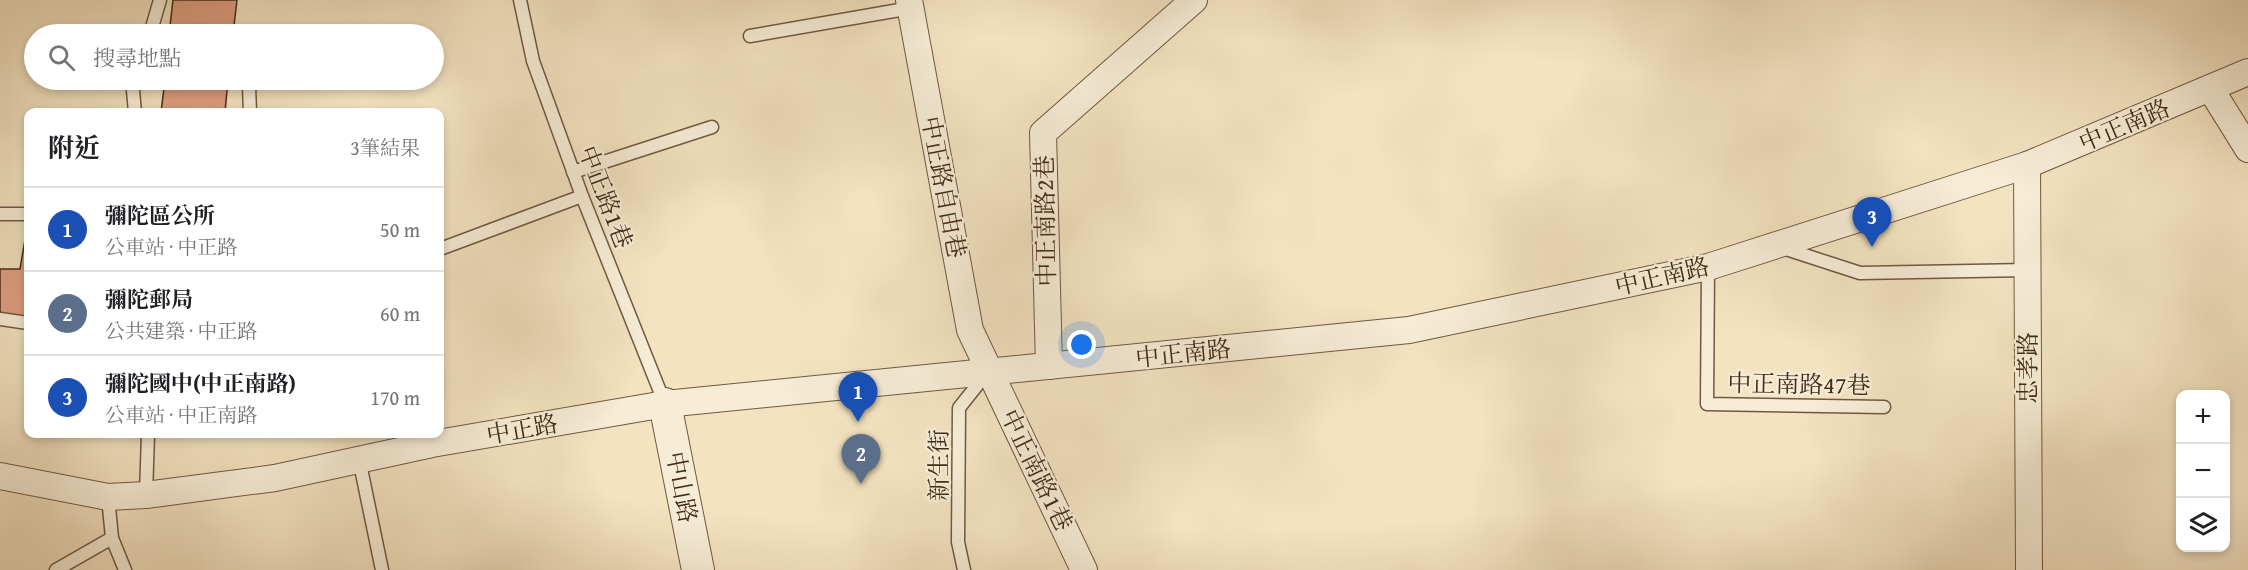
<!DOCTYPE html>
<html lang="zh-TW">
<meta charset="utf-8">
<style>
:root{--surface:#fff;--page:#f6f6f6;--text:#202124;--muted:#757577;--line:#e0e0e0;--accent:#111827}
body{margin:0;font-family:"Gentium Book Plus","Noto Serif TC",serif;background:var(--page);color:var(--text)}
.controls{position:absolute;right:18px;bottom:18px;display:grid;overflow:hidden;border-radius:12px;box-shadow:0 3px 9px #0003}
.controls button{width:54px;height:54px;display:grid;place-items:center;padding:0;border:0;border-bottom:2px solid var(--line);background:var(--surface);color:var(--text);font:30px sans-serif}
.you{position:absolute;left:1082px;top:345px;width:21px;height:21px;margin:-15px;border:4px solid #fff;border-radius:50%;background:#1a73e8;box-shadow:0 0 0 9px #1a73e833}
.badge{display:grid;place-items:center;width:39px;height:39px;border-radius:50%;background:var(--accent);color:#fff;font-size:20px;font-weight:700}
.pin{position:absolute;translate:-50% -50px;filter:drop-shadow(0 2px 3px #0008)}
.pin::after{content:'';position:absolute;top:32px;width:21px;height:18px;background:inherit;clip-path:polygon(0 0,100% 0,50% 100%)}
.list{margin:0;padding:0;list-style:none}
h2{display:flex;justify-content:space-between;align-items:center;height:78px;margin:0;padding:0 24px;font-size:26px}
h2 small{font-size:20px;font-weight:400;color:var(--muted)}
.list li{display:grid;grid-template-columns:39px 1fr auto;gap:18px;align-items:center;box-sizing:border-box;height:84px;padding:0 24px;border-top:2px solid var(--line)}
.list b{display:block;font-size:22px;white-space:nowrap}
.list p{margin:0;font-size:20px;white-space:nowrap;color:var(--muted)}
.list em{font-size:20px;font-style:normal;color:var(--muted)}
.icon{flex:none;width:33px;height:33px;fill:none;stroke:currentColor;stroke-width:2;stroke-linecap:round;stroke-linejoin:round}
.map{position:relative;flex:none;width:2248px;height:570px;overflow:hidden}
.search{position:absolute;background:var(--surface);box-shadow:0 3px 9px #0003;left:24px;top:24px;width:420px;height:66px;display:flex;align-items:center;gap:15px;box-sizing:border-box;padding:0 21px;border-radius:33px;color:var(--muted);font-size:22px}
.panel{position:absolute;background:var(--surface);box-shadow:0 3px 9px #0003;left:24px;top:108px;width:420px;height:330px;border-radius:12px}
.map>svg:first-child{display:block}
</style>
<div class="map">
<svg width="2248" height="570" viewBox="0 0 2248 570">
<rect width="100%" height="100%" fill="#f3e3c1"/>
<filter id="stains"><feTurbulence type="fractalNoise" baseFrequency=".00333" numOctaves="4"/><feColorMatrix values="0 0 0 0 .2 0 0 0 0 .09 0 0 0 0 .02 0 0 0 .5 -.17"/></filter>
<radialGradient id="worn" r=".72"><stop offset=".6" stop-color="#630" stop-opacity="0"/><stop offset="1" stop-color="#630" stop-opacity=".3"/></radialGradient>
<!-- building -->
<g fill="#df9f82" stroke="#432b17" stroke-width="1.5">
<polygon points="173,0 237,0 233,34 169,34"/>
<polygon points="165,80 228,80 225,112 161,112"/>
<polygon points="27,228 28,318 0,314 0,269 20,269"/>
</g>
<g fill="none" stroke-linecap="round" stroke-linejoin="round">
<!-- service casing -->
<g stroke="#6f5942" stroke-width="15">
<g id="service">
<polyline points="520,0 533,61 582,196 665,404"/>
<polyline points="150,34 160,0"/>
<polyline points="750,36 911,8"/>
<polyline points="249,86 250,112"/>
<polyline points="135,112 133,91 136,80"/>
<polyline points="573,172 712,127"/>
<polyline points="0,214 28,214"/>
<polyline points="1783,248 1860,273 2027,270"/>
<polyline points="440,249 582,196"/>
<polyline points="1708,267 1707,404 1884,407"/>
<polyline points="0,319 28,323"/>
<polyline points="359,459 382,570"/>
<polyline points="146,495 148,434"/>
<polyline points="108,497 112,538 125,570"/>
<polyline points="56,570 112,538"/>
<polyline points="964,570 958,542 959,408 986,374"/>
</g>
</g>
<!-- minor casing -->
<g stroke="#6f5942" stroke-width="28">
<g id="minor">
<polyline points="909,0 970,330 1084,570"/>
<polyline points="2210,88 2248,149"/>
<polyline points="2027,165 2029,570"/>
<polyline points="1049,366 1043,133 1194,0"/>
<polyline points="0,476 108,497 146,495 275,478 432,444 665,404 1409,330 1708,267 2027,165 2248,72"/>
</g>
</g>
<!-- tertiary casing -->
<g stroke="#6f5942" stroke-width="34">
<polyline id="tertiary" points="665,404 698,570"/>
</g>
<!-- service -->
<use href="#service" stroke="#f7edd7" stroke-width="12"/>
<!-- minor -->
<use href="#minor" stroke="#f7edd7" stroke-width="26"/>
<!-- tertiary -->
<use href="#tertiary" stroke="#f7edd7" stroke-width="32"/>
</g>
<g text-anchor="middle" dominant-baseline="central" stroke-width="4.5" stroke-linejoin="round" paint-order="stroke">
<!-- street labels -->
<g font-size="24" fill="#432b17" stroke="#f7edd7">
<text transform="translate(2124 125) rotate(-23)">中正南路</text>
<text transform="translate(944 187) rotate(79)">中正路自由巷</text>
<text transform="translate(606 197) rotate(69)">中正路1巷</text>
<text transform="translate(1045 221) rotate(-91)">中正南路2巷</text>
<text transform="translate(1662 276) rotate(-13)">中正南路</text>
<text transform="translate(1183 353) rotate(-6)">中正南路</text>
<text transform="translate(2027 368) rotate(-90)">忠孝路</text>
<text transform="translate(1799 384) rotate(1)">中正南路47巷</text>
<text transform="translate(522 429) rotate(-10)">中正路</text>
<text transform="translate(938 465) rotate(-90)">新生街</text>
<text transform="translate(1037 470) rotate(64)">中正南路1巷</text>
<text transform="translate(682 487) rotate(79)">中山路</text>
</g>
</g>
<rect width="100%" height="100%" filter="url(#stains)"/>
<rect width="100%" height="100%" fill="url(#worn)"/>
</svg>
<div class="controls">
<button>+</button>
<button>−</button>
<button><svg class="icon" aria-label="layers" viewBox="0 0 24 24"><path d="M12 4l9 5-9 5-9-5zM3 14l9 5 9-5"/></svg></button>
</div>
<div class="you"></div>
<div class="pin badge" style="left:858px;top:422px;background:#1a4fb4">1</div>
<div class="pin badge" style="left:861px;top:484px;background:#5c6f8a">2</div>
<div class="pin badge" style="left:1872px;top:247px;background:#1a4fb4">3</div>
<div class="search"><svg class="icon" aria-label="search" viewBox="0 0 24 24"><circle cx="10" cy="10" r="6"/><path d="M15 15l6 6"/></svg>搜尋地點</div>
<section class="panel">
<h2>附近<small>3筆結果</small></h2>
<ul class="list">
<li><span class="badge" style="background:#1a4fb4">1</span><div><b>彌陀區公所</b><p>公車站 · 中正路</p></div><em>50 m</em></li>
<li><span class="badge" style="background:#5c6f8a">2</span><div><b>彌陀郵局</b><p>公共建築 · 中正路</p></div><em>60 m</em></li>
<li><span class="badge" style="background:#1a4fb4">3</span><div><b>彌陀國中(中正南路)</b><p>公車站 · 中正南路</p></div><em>170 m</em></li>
</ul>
</section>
</div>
